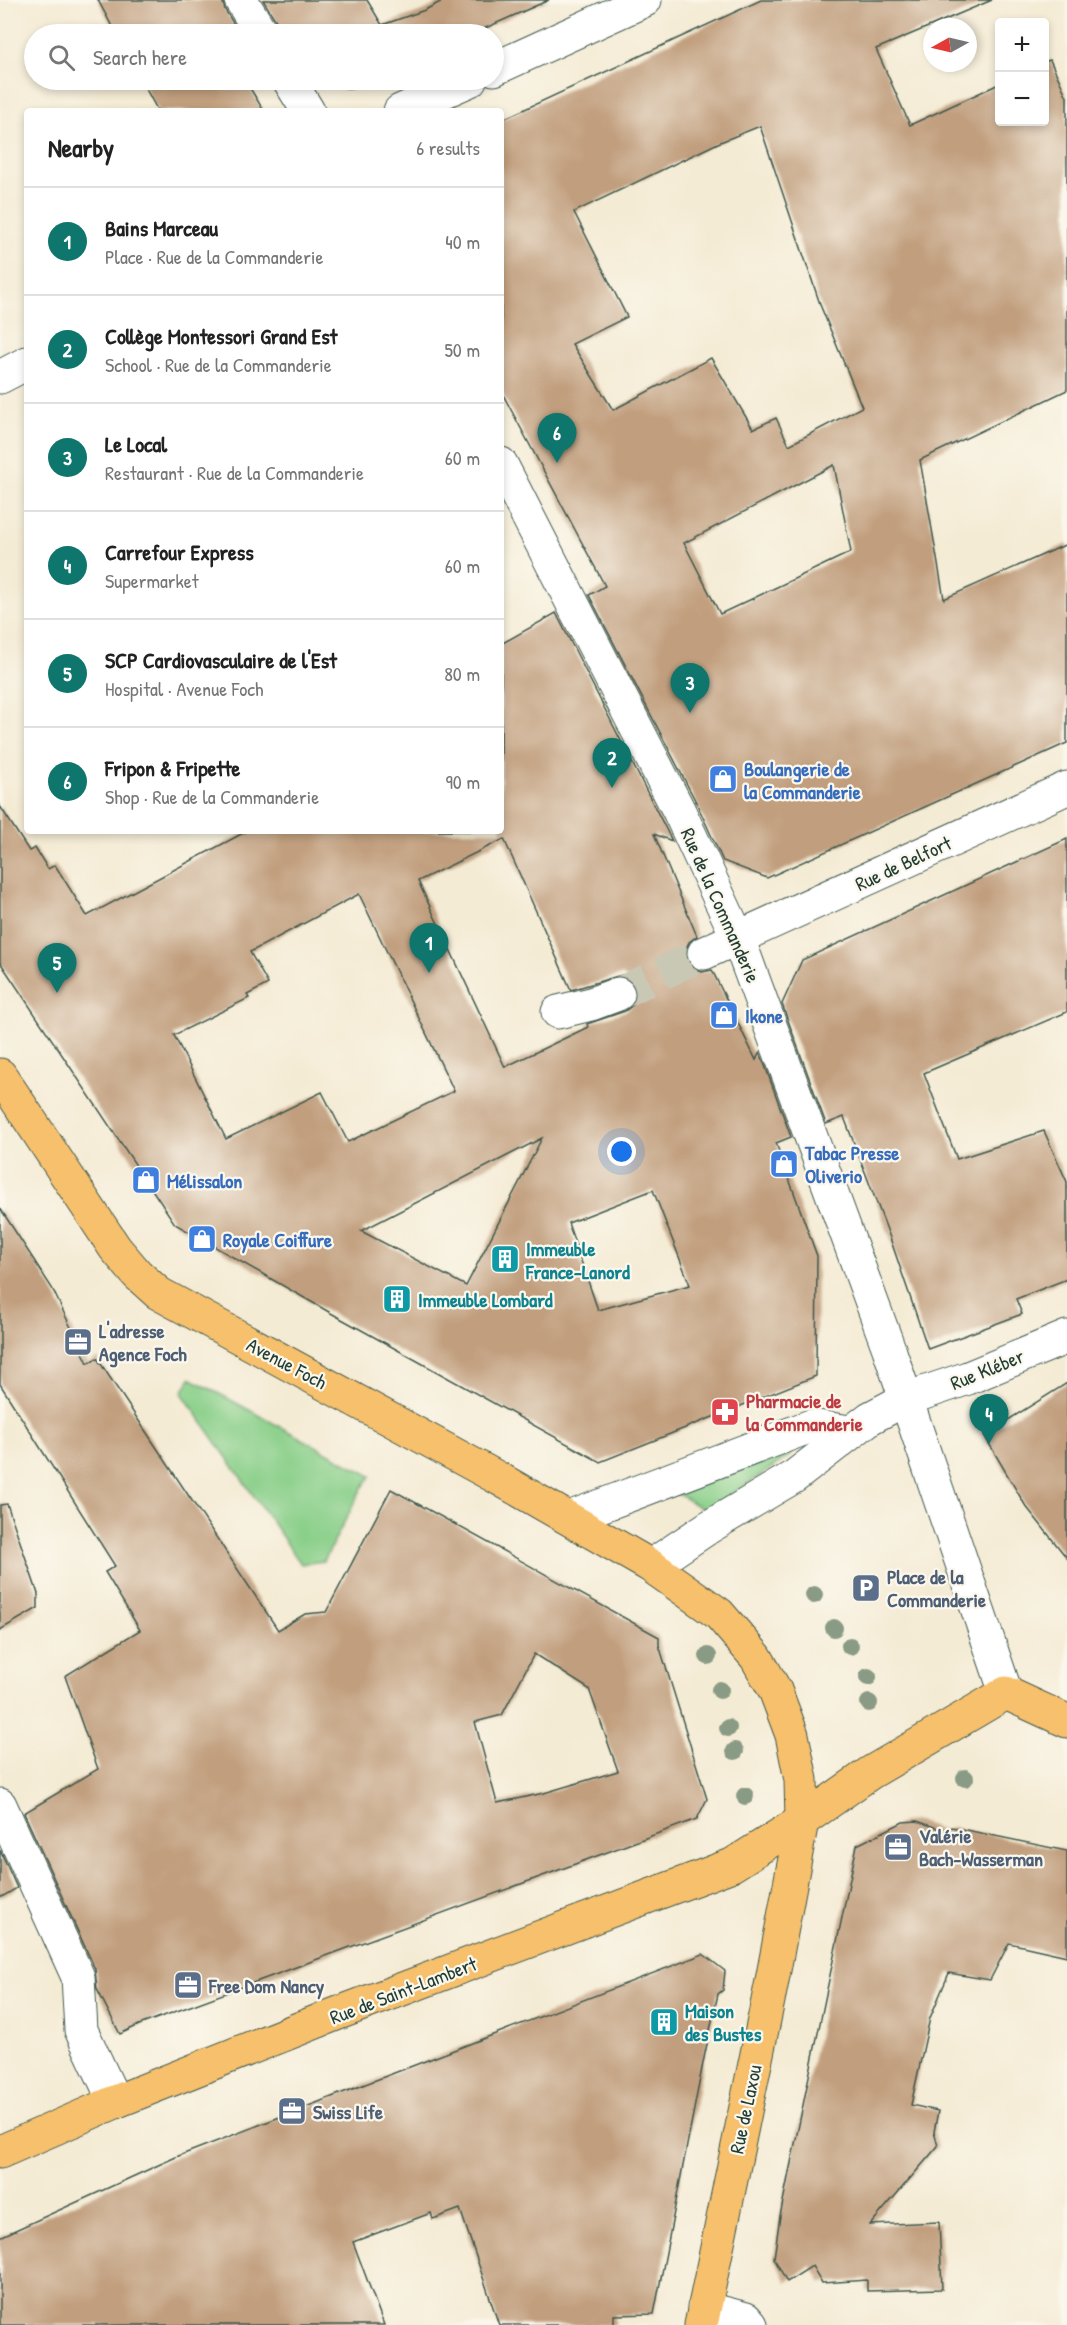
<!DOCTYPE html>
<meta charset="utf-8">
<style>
:root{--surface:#fff;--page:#f6f6f6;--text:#222;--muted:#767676;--line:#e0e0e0;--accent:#0f766e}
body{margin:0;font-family:"Patrick Hand",sans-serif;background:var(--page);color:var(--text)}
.controls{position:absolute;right:18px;top:18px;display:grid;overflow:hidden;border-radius:6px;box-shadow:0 3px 9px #0003}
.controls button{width:54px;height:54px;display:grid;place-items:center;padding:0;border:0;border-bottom:2px solid var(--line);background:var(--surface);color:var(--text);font:30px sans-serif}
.compass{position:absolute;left:923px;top:18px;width:54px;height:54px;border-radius:50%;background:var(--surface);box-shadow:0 3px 9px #0003;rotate:262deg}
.you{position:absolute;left:622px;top:1152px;width:21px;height:21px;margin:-15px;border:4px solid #fff;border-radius:50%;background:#1a73e8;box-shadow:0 0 0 9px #1a73e833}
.badge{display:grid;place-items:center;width:39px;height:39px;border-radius:50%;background:var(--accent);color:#fff;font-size:20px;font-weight:700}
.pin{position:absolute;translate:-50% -50px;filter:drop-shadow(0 2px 3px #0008)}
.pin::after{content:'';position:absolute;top:32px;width:21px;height:18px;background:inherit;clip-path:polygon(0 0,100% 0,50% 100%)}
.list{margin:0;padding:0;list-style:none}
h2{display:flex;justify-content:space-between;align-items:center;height:78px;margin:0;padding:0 24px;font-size:26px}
h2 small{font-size:20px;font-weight:400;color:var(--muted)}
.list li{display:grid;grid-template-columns:39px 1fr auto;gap:18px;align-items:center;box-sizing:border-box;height:108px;padding:0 24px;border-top:2px solid var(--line)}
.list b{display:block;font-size:22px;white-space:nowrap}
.list p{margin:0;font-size:20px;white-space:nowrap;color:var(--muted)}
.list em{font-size:20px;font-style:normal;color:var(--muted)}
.icon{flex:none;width:33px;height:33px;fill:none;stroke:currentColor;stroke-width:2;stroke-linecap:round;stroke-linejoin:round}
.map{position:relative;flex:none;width:1067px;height:2325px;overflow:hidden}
.search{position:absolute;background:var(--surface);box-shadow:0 3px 9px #0003;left:24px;top:24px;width:480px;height:66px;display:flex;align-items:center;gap:15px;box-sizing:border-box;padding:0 21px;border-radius:33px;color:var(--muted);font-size:22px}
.panel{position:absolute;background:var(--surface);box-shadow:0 3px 9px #0003;left:24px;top:108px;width:480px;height:726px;border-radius:6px}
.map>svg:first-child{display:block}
</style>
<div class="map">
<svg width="1067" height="2325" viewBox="0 0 1067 2325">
<rect width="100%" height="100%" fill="#fbf7ec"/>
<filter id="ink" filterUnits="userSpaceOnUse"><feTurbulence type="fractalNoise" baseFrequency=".0167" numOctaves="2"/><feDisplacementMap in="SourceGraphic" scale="12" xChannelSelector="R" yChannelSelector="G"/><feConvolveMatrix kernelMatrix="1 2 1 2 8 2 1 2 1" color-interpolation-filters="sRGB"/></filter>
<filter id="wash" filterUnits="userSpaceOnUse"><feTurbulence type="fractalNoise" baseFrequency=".008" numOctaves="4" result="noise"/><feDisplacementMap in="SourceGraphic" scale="24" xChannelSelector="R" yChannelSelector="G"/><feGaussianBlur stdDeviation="1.35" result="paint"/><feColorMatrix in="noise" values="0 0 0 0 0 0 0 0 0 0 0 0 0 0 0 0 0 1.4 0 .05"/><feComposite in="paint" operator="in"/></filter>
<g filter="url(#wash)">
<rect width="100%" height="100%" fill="#f4ebd4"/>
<!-- green -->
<g fill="#89cf89" stroke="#54865e" stroke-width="1.5">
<polygon points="190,1378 371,1476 362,1488 324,1561 301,1564 182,1393"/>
<polygon points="785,1444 791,1455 706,1511 671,1490"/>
</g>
<g id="blocks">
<!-- building -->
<g fill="#c19f7e" fill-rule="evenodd">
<polygon points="98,0 222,0 225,10 240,34 116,34"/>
<polygon points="263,0 367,0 382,25 425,10 444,0 549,0 472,34 281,34 278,24"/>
<path d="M761,0H992L876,49L910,125L999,84V122H1044V62L1050,60L1067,97V390L920,460L944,599L1067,544V743L767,878L723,861L696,802L589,595L605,586L501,391V120ZM760,126L821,307L862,407L789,445L776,418L753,429L711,358L613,410L572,344L627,317L574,212L718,143ZM834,465L851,552L720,614L684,543Z"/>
<polygon points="141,80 245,80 264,111 158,111"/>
<polygon points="311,81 311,80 372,80 351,89"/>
<path d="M556,613L672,841L654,834L697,936L689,942L685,951L687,961L693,968L702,972L712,970L756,1060L760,1052L791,1137L776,1143L817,1256L816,1376L600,1462L329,1312L175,1224L0,962V806L29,851L35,848L48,869L55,865L87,916L247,831H501V644ZM504,839L571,990L621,975L630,980L635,987L637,997L633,1005L625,1011L587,1024L588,1027L505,1067L418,881ZM359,894L454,1091L348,1142L322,1092L226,1139L174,1035L249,998L247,995L268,984L250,952ZM542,1138L466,1286L361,1231ZM653,1190L690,1285L598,1310L568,1223Z"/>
<polygon points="1067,839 1067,1012 924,1073 957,1159 1044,1131 1067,1182 1067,1279 1016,1299 1022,1314 928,1349 889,1235 844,1117 826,1124 782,1004 802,960"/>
<path d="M0,1208L52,1288L88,1363L97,1358L278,1630L305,1614L326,1612L391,1489L659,1637V1645L707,1799L697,1819L139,2025L120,2034L97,1989L95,1969L24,1813L98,1769L65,1676L140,1630L105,1572L115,1566L0,1384ZM534,1654L589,1689L618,1771L544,1793L497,1803L475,1722L502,1715Z"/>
<polygon points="1067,1383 1067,1558 1025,1505 984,1435"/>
<polygon points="7,1504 38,1594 38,1608 0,1630 0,1505"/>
<polygon points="917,1821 946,1831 952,1827 1067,1851 1067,1956 1009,1943 990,1980 949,1973 930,2018 911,2105 938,2111 934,2132 938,2146 870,2225 939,2222 942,2289 867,2291 867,2280 822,2283 812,2266 787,2282 774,2258 780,2216 857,1845 903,1822"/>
<polygon points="0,1850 17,1888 0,1898"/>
<polygon points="703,1954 725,1971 723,1990 718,1994 705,2053 654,2314 614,2315 614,2325 499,2325 460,2209 433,2219 431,2213 353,2242 384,2325 0,2325 0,2237 176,2157"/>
</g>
</g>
</g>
<g filter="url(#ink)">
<use href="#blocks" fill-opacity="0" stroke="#3f574c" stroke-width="1.5"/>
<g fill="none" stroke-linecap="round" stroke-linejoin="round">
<!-- minor-tunnel -->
<polyline stroke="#c9c8b4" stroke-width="33" stroke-dasharray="33 16" stroke-linecap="butt" points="618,994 704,953"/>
<!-- minor casing -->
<g stroke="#3f574c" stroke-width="35">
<g id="minor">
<polyline points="241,0 262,34"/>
<polyline points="494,69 645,0"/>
<polyline points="289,80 308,111"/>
<polyline points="400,111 470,80"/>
<polyline points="0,377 27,363"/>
<polyline points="501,464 679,811 738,938 889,1349 1006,1693"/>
<polyline points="704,953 1067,788"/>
<polyline points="558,1012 591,1004 618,994"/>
<polyline points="569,1518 811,1426 850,1432"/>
<polyline points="651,1566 709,1527 795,1476 870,1418 906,1399 968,1378 1067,1337"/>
<polyline points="0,1805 78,1977 81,2030 115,2102"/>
<polyline points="704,2308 746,2319 751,2325"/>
</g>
</g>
<!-- major casing -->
<g stroke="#3f574c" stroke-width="35">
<g id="major">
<polyline points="0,1075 115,1248 137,1274 158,1293 498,1478 651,1566 719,1614 756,1657 775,1690 792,1735 801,1780 802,1821 771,1986 701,2325"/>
<polyline points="0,2152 115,2102 336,2014 732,1865 802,1821 870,1773 1006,1693 1067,1721"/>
</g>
</g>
<!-- minor -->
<use href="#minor" stroke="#fff" stroke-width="33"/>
<!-- major -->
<use href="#major" stroke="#f7c06c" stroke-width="33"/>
</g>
<!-- trees -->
<g fill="#8a9b85">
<circle cx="814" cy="1595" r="9"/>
<circle cx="834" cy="1628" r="9"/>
<circle cx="850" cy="1646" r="9"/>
<circle cx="708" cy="1656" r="9"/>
<circle cx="868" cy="1677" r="9"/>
<circle cx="720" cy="1690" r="9"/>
<circle cx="869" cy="1703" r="9"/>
<circle cx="728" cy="1728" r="9"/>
<circle cx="735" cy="1751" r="9"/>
<circle cx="965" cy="1778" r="9"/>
<circle cx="745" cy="1796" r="9"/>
</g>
</g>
<!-- icons -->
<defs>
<g id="shop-square" transform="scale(1.5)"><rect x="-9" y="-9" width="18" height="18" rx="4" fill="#3f7fe0" stroke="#fbf7ec"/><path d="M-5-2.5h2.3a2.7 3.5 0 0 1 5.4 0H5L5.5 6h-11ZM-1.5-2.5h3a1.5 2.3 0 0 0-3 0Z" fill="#fff"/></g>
<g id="building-square" transform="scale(1.5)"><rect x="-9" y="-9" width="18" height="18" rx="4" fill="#0f9aa8" stroke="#fbf7ec"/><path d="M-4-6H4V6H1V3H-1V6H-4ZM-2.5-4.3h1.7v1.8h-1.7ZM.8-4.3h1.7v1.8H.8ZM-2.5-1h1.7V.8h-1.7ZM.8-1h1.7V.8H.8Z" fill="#fff"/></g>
<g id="office-square" transform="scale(1.5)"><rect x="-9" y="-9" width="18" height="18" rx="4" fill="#5c6f8a" stroke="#fbf7ec"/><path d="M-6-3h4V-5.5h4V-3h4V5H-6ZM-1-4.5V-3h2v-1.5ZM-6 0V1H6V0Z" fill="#fff"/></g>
<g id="pharmacy-square" transform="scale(1.5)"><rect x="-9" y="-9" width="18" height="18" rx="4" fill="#e0444e" stroke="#fbf7ec"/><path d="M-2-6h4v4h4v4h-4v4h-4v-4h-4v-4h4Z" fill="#fff"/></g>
<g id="parking-square" transform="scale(1.5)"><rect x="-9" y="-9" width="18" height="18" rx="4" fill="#5c6f8a" stroke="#fbf7ec"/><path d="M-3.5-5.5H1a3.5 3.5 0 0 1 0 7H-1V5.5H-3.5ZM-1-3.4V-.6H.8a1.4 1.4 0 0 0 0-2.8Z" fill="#fff"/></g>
</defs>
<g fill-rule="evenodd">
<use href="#shop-square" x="723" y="779"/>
<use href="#shop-square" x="724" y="1015"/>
<use href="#shop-square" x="784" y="1164"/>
<use href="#shop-square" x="146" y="1180"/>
<use href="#shop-square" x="202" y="1239"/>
<use href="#building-square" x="505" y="1259"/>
<use href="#building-square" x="397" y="1299"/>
<use href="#office-square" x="78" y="1342"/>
<use href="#pharmacy-square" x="725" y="1412"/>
<use href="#parking-square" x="866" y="1588"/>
<use href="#office-square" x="898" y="1847"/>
<use href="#office-square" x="188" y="1985"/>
<use href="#building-square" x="664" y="2022"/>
<use href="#office-square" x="292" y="2111"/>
</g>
<g text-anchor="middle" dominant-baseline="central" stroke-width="4.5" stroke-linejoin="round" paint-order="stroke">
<!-- shop labels -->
<g font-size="20" font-weight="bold" fill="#366cbe" stroke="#fbf7ec" text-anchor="start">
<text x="744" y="768">Boulangerie de<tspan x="744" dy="23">la Commanderie</tspan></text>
<text x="745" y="1015">Ikone</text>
<text x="805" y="1152">Tabac Presse<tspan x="805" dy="23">Oliverio</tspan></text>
<text x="167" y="1180">Mélissalon</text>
<text x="223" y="1239">Royale Coiffure</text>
</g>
<!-- street labels -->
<g font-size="20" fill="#1f3d34" stroke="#fbf7ec">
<text transform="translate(903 863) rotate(-25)">Rue de Belfort</text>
<text transform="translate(721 905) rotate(66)">Rue de la Commanderie</text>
<text transform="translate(287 1363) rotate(28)">Avenue Foch</text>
<text transform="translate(987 1369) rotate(-22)">Rue Kléber</text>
<text transform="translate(403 1990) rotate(-21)">Rue de Saint-Lambert</text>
<text transform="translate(745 2109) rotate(-78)">Rue de Laxou</text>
</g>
<!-- culture labels -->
<g font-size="20" font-weight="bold" fill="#0d838f" stroke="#fbf7ec" text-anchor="start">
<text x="526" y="1248">Immeuble<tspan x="526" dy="23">France-Lanord</tspan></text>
<text x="418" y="1299">Immeuble Lombard</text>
<text x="685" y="2010">Maison<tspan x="685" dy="23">des Bustes</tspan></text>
</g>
<!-- service labels -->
<g font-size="20" font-weight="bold" fill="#4e5e75" stroke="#fbf7ec" text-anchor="start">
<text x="99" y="1330">L'adresse<tspan x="99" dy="23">Agence Foch</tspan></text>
<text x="887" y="1576">Place de la<tspan x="887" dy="23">Commanderie</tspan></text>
<text x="919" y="1835">Valérie<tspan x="919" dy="23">Bach-Wasserman</tspan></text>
<text x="209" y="1985">Free Dom Nancy</text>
<text x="313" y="2111">Swiss Life</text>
</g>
<!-- health labels -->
<g font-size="20" font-weight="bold" fill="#be3a42" stroke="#fbf7ec" text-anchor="start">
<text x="746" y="1400">Pharmacie de<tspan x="746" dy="23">la Commanderie</tspan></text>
</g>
</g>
</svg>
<div class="controls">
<button>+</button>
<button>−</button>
</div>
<svg class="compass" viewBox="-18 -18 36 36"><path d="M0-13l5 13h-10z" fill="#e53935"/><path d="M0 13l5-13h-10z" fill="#767676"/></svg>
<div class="you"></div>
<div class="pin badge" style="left:429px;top:973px">1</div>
<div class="pin badge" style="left:612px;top:788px">2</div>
<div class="pin badge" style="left:690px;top:713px">3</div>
<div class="pin badge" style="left:989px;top:1444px">4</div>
<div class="pin badge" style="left:57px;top:993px">5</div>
<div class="pin badge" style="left:557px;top:463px">6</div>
<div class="search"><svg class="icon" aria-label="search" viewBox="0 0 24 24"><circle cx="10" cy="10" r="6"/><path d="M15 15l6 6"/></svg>Search here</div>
<section class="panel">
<h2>Nearby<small>6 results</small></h2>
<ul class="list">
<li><span class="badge">1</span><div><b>Bains Marceau</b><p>Place · Rue de la Commanderie</p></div><em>40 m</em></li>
<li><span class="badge">2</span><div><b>Collège Montessori Grand Est</b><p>School · Rue de la Commanderie</p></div><em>50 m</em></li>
<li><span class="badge">3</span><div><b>Le Local</b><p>Restaurant · Rue de la Commanderie</p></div><em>60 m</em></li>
<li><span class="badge">4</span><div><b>Carrefour Express</b><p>Supermarket</p></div><em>60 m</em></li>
<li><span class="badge">5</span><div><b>SCP Cardiovasculaire de l'Est</b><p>Hospital · Avenue Foch</p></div><em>80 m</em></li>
<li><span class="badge">6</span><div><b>Fripon &amp; Fripette</b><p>Shop · Rue de la Commanderie</p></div><em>90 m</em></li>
</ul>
</section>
</div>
